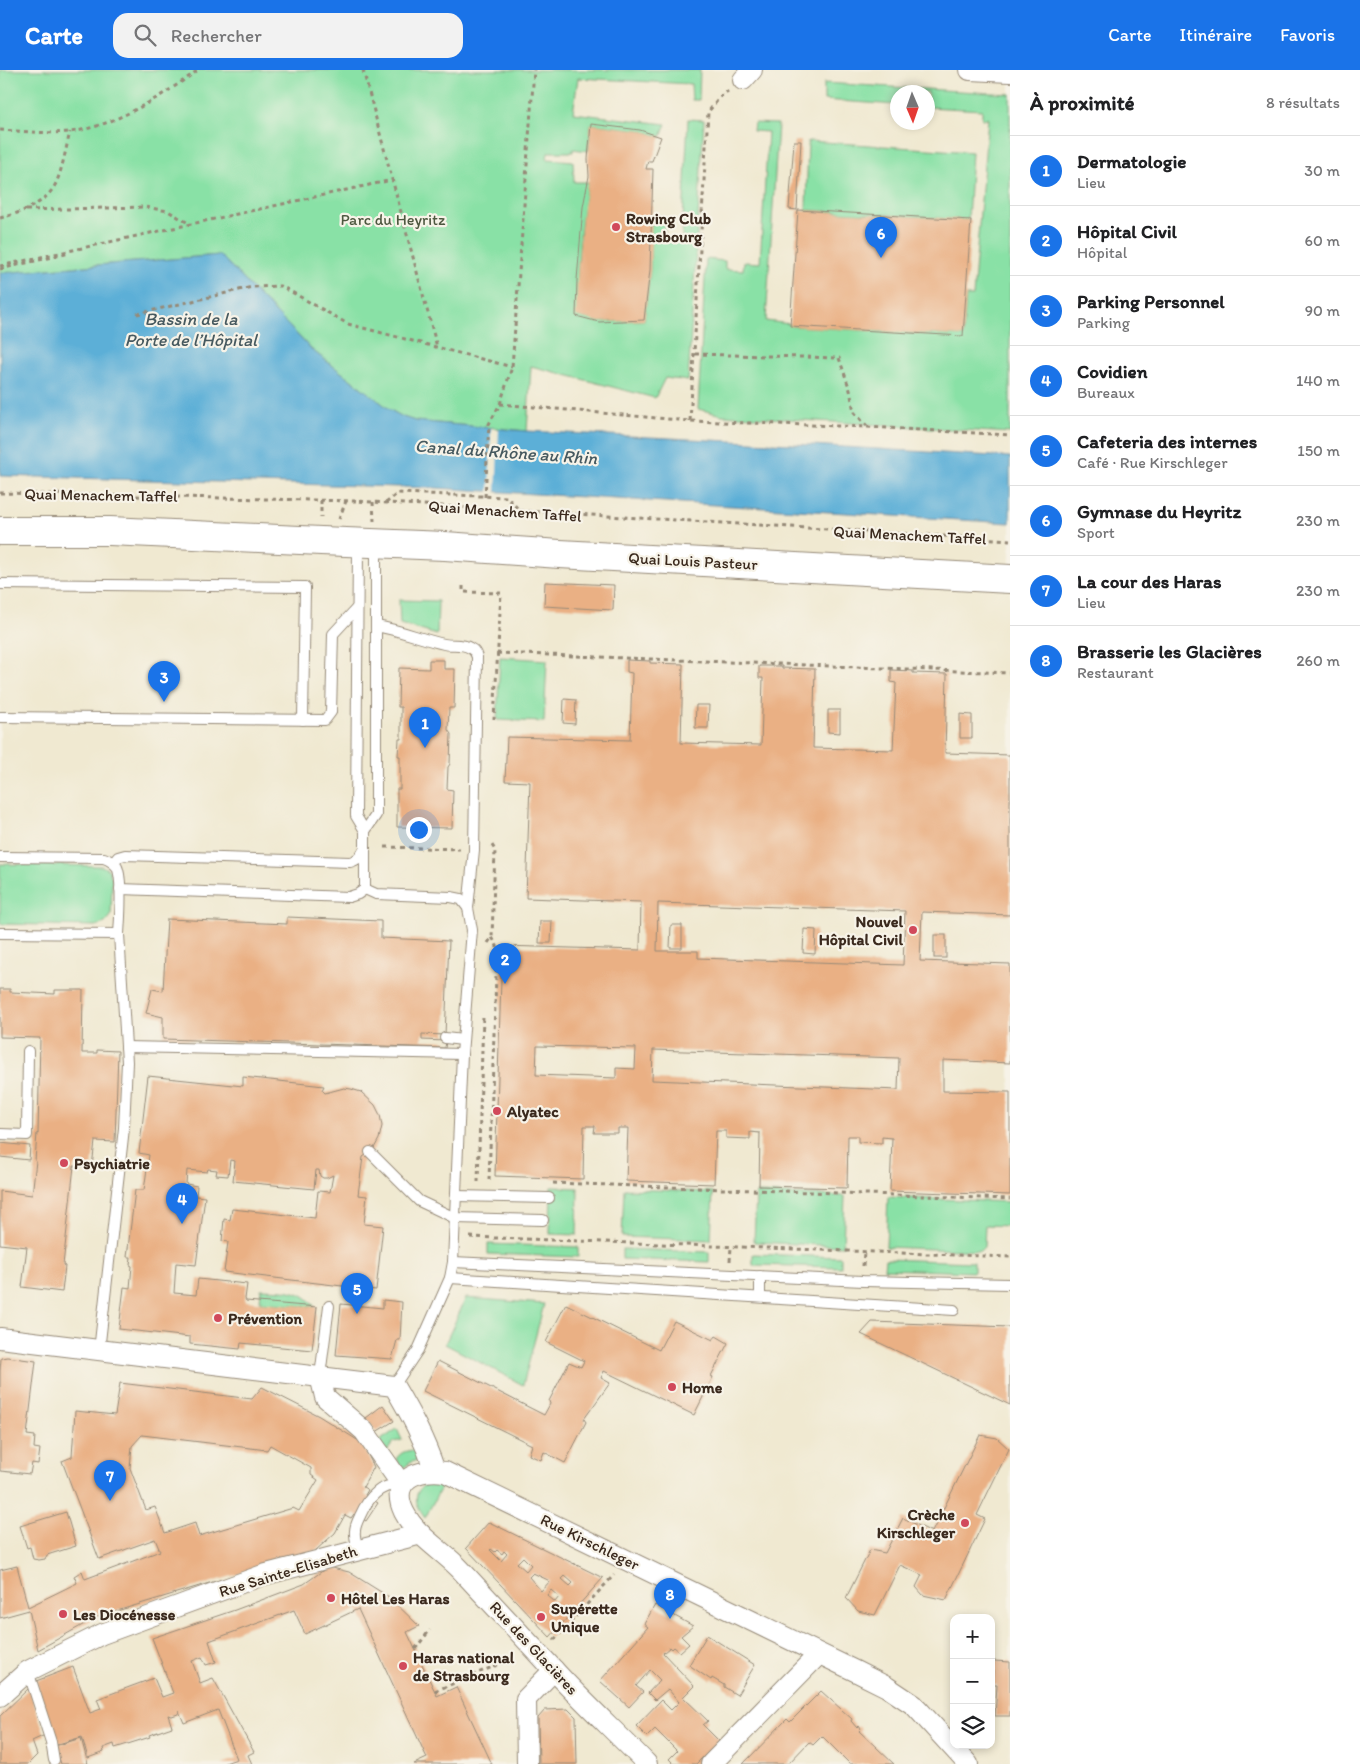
<!DOCTYPE html>
<html lang="fr">
<meta charset="utf-8">
<style>
:root{--surface:#fff;--page:#f2f2f2;--text:#202124;--muted:#757577;--line:#e0e0e0;--accent:#1a73e8}
body{margin:0;font-family:Itim,sans-serif;background:var(--page);color:var(--text)}
.controls{position:absolute;right:15px;bottom:15px;display:grid;overflow:hidden;border-radius:10px;box-shadow:0 2px 8px #0003}
.controls button{width:45px;height:45px;display:grid;place-items:center;padding:0;border:0;border-bottom:1px solid var(--line);background:var(--surface);color:var(--text);font:25px sans-serif}
.compass{position:absolute;left:890px;top:15px;width:45px;height:45px;border-radius:50%;background:var(--surface);box-shadow:0 2px 8px #0003;rotate:178deg}
.you{position:absolute;left:418px;top:759px;width:18px;height:18px;margin:-12px;border:4px solid #fff;border-radius:50%;background:#1a73e8;box-shadow:0 0 0 8px #1a73e833}
.badge{display:grid;place-items:center;width:32px;height:32px;border-radius:50%;background:var(--accent);color:#fff;font-size:16px;font-weight:700}
.pin{position:absolute;translate:-50% -41px;filter:drop-shadow(0 1px 2px #0008)}
.pin::after{content:'';position:absolute;top:26px;width:18px;height:15px;background:inherit;clip-path:polygon(0 0,100% 0,50% 100%)}
.list{margin:0;padding:0;list-style:none}
h2{display:flex;justify-content:space-between;align-items:center;height:65px;margin:0;padding:0 20px;font-size:21px}
h2 small{font-size:16px;font-weight:400;color:var(--muted)}
.list li{display:grid;grid-template-columns:32px 1fr auto;gap:15px;align-items:center;box-sizing:border-box;height:70px;padding:0 20px;border-top:1px solid var(--line)}
.list b{display:block;font-size:19px;white-space:nowrap}
.list p{margin:0;font-size:16px;white-space:nowrap;color:var(--muted)}
.list em{font-size:16px;font-style:normal;color:var(--muted)}
.icon{flex:none;width:28px;height:28px;fill:none;stroke:currentColor;stroke-width:2;stroke-linecap:round;stroke-linejoin:round}
.map{position:relative;flex:none;width:1010px;height:1694px;overflow:hidden}
header{display:flex;align-items:center;gap:30px;box-sizing:border-box;height:70px;padding:0 25px;background:var(--accent);color:#fff}
header strong{font-size:24px}
nav{display:flex;gap:28px;margin-inline-start:auto;font-size:18px}
.search{width:350px;height:45px;background:var(--page);display:flex;align-items:center;gap:12px;box-sizing:border-box;padding:0 18px;border-radius:15px;color:var(--muted);font-size:19px}
main{display:flex}
aside{flex:1;background:var(--surface)}
.map>svg:first-child{display:block}
</style>
<header>
<strong>Carte</strong>
<div class="search"><svg class="icon" aria-label="search" viewBox="0 0 24 24"><circle cx="10" cy="10" r="6"/><path d="M15 15l6 6"/></svg>Rechercher</div>
<nav><a>Carte</a><a>Itinéraire</a><a>Favoris</a></nav>
</header>
<main>
<div class="map">
<svg width="1010" height="1694" viewBox="0 0 1010 1694">
<rect width="100%" height="100%" fill="#f7f3e8"/>
<filter id="ink" filterUnits="userSpaceOnUse"><feTurbulence type="fractalNoise" baseFrequency=".02" numOctaves="2"/><feDisplacementMap in="SourceGraphic" scale="10" xChannelSelector="R" yChannelSelector="G"/><feConvolveMatrix kernelMatrix="1 2 1 2 8 2 1 2 1" color-interpolation-filters="sRGB"/></filter>
<filter id="wash" filterUnits="userSpaceOnUse"><feTurbulence type="fractalNoise" baseFrequency=".0096" numOctaves="4" result="noise"/><feDisplacementMap in="SourceGraphic" scale="20" xChannelSelector="R" yChannelSelector="G"/><feGaussianBlur stdDeviation="1.12" result="paint"/><feColorMatrix in="noise" values="0 0 0 0 0 0 0 0 0 0 0 0 0 0 0 0 0 1.4 0 .05"/><feComposite in="paint" operator="in"/></filter>
<g filter="url(#wash)">
<rect width="100%" height="100%" fill="#f0e9d1"/>
<!-- green -->
<g fill="#89e1a6" stroke="#628662">
<path d="M0,0H700L699,30H692L691,14L578,8L573,43L666,54L661,67L640,60L591,54L588,81L573,79V82H548L547,89L573,91L574,112H588C579,156 577,201 577,246L600,252L644,250L650,200L651,145L663,146L666,172H682L688,49L704,50L688,311L665,308L655,328L531,296L527,361L415,351L403,347L392,341L312,280L220,185L0,203Z"/>
<polygon points="824,13 1010,24 1010,363 722,345 698,339 706,189 725,191 725,199 743,200 744,192 760,193 768,62 753,61 754,53 778,54 766,251 790,254 791,256 963,266 966,226 973,226 988,48 982,49 982,40 928,37 928,22 898,22 897,35 824,30"/>
<polygon points="808,71 972,82 968,150 806,140"/>
<polygon points="399,530 438,531 437,565 400,554"/>
<polygon points="500,587 547,590 544,652 497,650"/>
<polygon points="0,794 102,796 109,800 112,809 111,846 105,853 96,856 0,854"/>
<polygon points="551,1117 578,1118 577,1165 550,1164"/>
<polygon points="624,1119 713,1122 711,1170 622,1167"/>
<polygon points="756,1123 845,1126 843,1176 754,1172"/>
<polygon points="888,1127 1010,1132 1010,1156 985,1155 984,1177 980,1181 886,1177"/>
<polygon points="488,1174 578,1177 578,1187 488,1184"/>
<polygon points="622,1179 709,1182 709,1192 622,1189"/>
<polygon points="753,1184 841,1187 841,1197 753,1195"/>
<polygon points="885,1189 974,1192 974,1202 884,1199"/>
<path d="M261,1219C282,1220 302,1218 315,1237L260,1232Z"/>
<polygon points="466,1228 544,1234 523,1315 445,1274"/>
<polygon points="397,1359 402,1370 394,1372 387,1381 378,1372"/>
<path d="M414,1380L419,1381L428,1388L411,1392L402,1399L396,1389C401,1382 405,1381 414,1380Z"/>
<path d="M429,1412H444L425,1448C414,1434 412,1421 429,1412Z"/>
</g>
<!-- water -->
<polygon fill="#5bafd7" stroke="#4b6c7a" points="220,185 312,280 392,341 403,347 415,351 527,361 812,375 1010,387 1010,453 436,418 0,406 0,203"/>
<!-- pier -->
<polygon fill="#f0e9d1" points="491,358 499,359 496,422 489,422"/>
<g id="blocks">
<!-- building -->
<g fill="#eab084" fill-rule="evenodd">
<polygon points="591,54 640,60 661,67 652,91 648,91 646,99 653,99 650,200 644,250 599,252 576,246 577,210 583,137 589,106 588,89"/>
<polygon points="794,71 801,71 797,140 789,139"/>
<polygon points="798,140 971,150 963,266 790,256"/>
<polygon points="545,512 614,515 613,540 544,536"/>
<polygon points="429,590 444,590 444,599 455,599 454,638 449,638 448,660 451,664 450,694 448,697 447,719 453,720 452,758 397,757 397,719 400,719 400,686 398,686 399,669 401,669 401,637 398,637 399,598 429,599"/>
<path d="M627,590L650,591V593L683,594L681,673L761,675L763,608H759V596H782V598L815,599L813,678L893,680L896,613L891,612V600L913,601V603L947,604L945,683L1010,685V845L922,842L920,891L1010,894V993L943,990V1021L1010,1022V1125L890,1121L892,1068L882,1067V1073L858,1072V1066H848L847,1118L759,1116L760,1063L750,1062V1069L726,1068V1061H716L714,1114L626,1111L628,1058H618V1063H594L595,1056H584L583,1109L495,1106L502,876L640,880L641,832L526,828L530,712L505,711L507,667L630,670L632,603L627,602ZM658,833L905,841L903,895L698,888V881H657ZM537,976L636,978L635,999L616,998V1008L536,1005ZM653,980L899,988L898,1020L652,1010Z"/>
<polygon points="564,629 576,630 575,654 563,653"/>
<polygon points="696,635 709,635 708,658 695,658"/>
<polygon points="828,640 840,640 840,663 828,662"/>
<polygon points="960,644 972,645 972,668 960,668"/>
<polygon points="287,847 381,851 381,868 449,871 445,965 422,964 422,970 446,971 445,978 163,969 163,947 146,943 152,919 163,921 167,849 287,854"/>
<polygon points="540,851 552,851 551,873 539,873"/>
<polygon points="671,855 682,855 682,878 670,878"/>
<polygon points="804,859 816,860 815,884 803,883"/>
<rect x="934" y="865" width="12" height="23"/>
<polygon points="0,919 10,919 10,922 55,924 55,920 83,920 82,983 97,983 97,980 118,981 115,1072 95,1071 92,1097 74,1096 63,1195 65,1196 62,1222 22,1217 27,1177 0,1174 0,1121 32,1125 36,1091 35,1091 37,1063 38,1064 40,968 0,967"/>
<polygon points="148,1006 243,1016 243,1007 324,1016 322,1020 325,1023 344,1018 351,1019 361,1022 375,1035 380,1045 382,1056 379,1069 373,1080 363,1087 358,1125 367,1126 364,1154 383,1156 376,1220 224,1202 228,1172 222,1171 224,1149 230,1150 232,1139 315,1148 318,1121 330,1122 333,1105 327,1108 323,1108 320,1106 319,1100 316,1100 314,1119 233,1111 235,1091 230,1090 228,1106 216,1105 217,1100 208,1099 207,1102 187,1100 186,1114 197,1116 196,1126 205,1127 196,1195 176,1193 174,1223 196,1225 198,1209 247,1214 245,1229 246,1231 317,1237 312,1280 241,1273 240,1279 190,1274 190,1267 119,1259 124,1217 130,1218 132,1196 130,1195 131,1187 127,1187 135,1120 144,1120 149,1085 139,1083"/>
<polygon points="0,1073 30,1076 29,1090 0,1087"/>
<polygon points="383,1230 402,1232 400,1270 397,1270 392,1289 336,1285 341,1234 383,1238"/>
<polygon points="566,1234 659,1280 674,1251 713,1270 716,1266 728,1273 711,1306 713,1307 694,1345 604,1301 601,1308 610,1313 584,1349 586,1352 565,1393 544,1382 541,1390 529,1385 532,1375 423,1321 438,1291 544,1345 550,1334 549,1331 569,1292 581,1297 584,1291 546,1272"/>
<polygon points="872,1252 1010,1257 1010,1335 861,1264"/>
<polygon points="7,1287 36,1291 27,1365 35,1366 34,1378 40,1379 38,1394 32,1393 30,1404 0,1401 0,1301 1,1288"/>
<path d="M120,1313L252,1329L262,1317L319,1346L362,1373L374,1397L363,1417L368,1420L365,1425L378,1433L366,1451L354,1444L351,1448L345,1445L335,1463L315,1481L97,1547L38,1580L29,1540L0,1548V1500L17,1496L28,1537L77,1513L74,1506L82,1501L85,1509L160,1481L155,1469L99,1489L62,1391L72,1387L75,1341L115,1345ZM142,1365L267,1380L270,1375L311,1398V1405L318,1410L299,1441L293,1438L199,1466L195,1453L165,1463L155,1437L146,1440L130,1398L132,1376Z"/>
<polygon points="383,1335 394,1351 376,1362 366,1348"/>
<polygon points="980,1365 997,1368 1009,1379 977,1445 985,1449 946,1530 923,1525 916,1517 922,1505 900,1495 875,1545 858,1541 846,1528 870,1480 885,1483 903,1448 932,1462"/>
<polygon points="66,1442 76,1476 47,1485 45,1489 39,1490 33,1489 30,1477 27,1478 20,1456"/>
<path d="M489,1452L603,1508L550,1567L466,1478ZM491,1479L495,1482L497,1480L502,1484L504,1481L507,1484L501,1491L490,1480ZM523,1487L531,1495L526,1501L517,1493ZM533,1503L550,1511L541,1521L529,1507ZM565,1506L573,1513L570,1516L562,1509ZM551,1520L559,1527L555,1532L547,1525Z"/>
<polygon points="328,1497 349,1502 389,1527 419,1556 407,1562 437,1626 456,1617 492,1694 414,1694 427,1688 358,1539 305,1564 294,1540 209,1571 216,1592 206,1595 202,1587 192,1591 200,1613 213,1608 254,1682 248,1685 252,1694 222,1694 237,1689 218,1640 184,1653 179,1641 178,1644 172,1646 168,1645 172,1657 149,1665 150,1667 115,1678 114,1674 103,1678 104,1682 88,1688 82,1667 55,1675 36,1611 73,1597 90,1643 101,1639 97,1629 154,1608 162,1627 173,1623 152,1568 235,1540 304,1514"/>
<polygon points="655,1535 693,1556 681,1566 689,1574 680,1582 674,1577 672,1579 670,1577 663,1583 694,1616 683,1627 708,1651 703,1655 719,1671 696,1694 674,1694 669,1689 677,1681 655,1659 647,1667 636,1656 661,1630 671,1640 679,1632 668,1619 655,1630 648,1623 660,1610 650,1600 636,1616 643,1622 629,1637 600,1611 648,1557 644,1554"/>
<polygon points="707,1565 755,1595 737,1625 724,1617 724,1615 712,1608 711,1610 689,1595"/>
<polygon points="994,1591 1010,1592 1010,1646 995,1646 997,1615 992,1615"/>
<polygon points="29,1618 45,1665 32,1671 37,1685 28,1694 0,1694 0,1646"/>
<polygon points="821,1621 852,1649 851,1651 857,1658 859,1656 861,1659 859,1661 894,1694 850,1694 822,1666 813,1675 809,1672 788,1694 743,1694 787,1649 790,1652"/>
<polygon points="568,1639 576,1647 577,1694 539,1694 538,1648 545,1640"/>
<polygon points="81,1668 88,1694 61,1694 55,1676"/>
</g>
</g>
</g>
<g filter="url(#ink)">
<use href="#blocks" fill-opacity="0" stroke="#968a78" stroke-width="1"/>
<g fill="none" stroke-linecap="round" stroke-linejoin="round">
<!-- service casing -->
<g stroke="#968a78" stroke-width="12">
<g id="service">
<polyline points="358,475 356,746 365,761"/>
<polyline points="0,514 305,517 303,650"/>
<path d="M376,556C400,560 421,569 444,574C453,576 462,573 470,578C474,580 476,583 477,587L474,780L468,838L472,860L462,984L453,1192L450,1208L418,1280L394,1316"/>
<polyline points="0,647 325,650 331,642 333,564 357,538"/>
<path d="M0,787L104,788C109,790 114,793 117,797C123,810 120,849 119,864L0,863"/>
<path d="M113,793L118,787L125,785L350,792C359,790 361,785 365,778"/>
<polyline points="120,819 349,827 358,824 365,819"/>
<polyline points="365,819 365,761 376,745 376,474"/>
<polyline points="365,819 376,824 451,827 461,829 468,838"/>
<polyline points="445,968 463,970"/>
<polyline points="126,977 462,984"/>
<polyline points="0,1064 27,1065 28,981"/>
<polyline points="370,1082 419,1131 455,1148 543,1150"/>
<polyline points="456,1126 549,1128"/>
<polyline points="453,1192 863,1211 1010,1214"/>
<polyline points="450,1208 954,1240"/>
<polyline points="760,1227 760,1206"/>
<polyline points="99,1281 124,1058 127,992 119,864"/>
<polyline points="320,1306 329,1236"/>
<path d="M358,1480C357,1474 354,1467 355,1461C355,1456 358,1450 360,1446C368,1428 381,1413 401,1415"/>
<polyline points="28,1601 51,1672 54,1690"/>
</g>
</g>
<!-- minor casing -->
<g stroke="#968a78" stroke-width="22">
<g id="minor">
<polyline points="970,0 1010,2"/>
<polyline points="743,10 752,0"/>
<path d="M0,1268L394,1316C411,1345 424,1368 435,1401"/>
<polyline points="320,1306 325,1327 364,1361 402,1415"/>
<polyline points="0,1626 28,1601 102,1564 263,1505 421,1464"/>
<polyline points="527,1694 526,1629 554,1600"/>
<path d="M647,1694C616,1662 583,1632 553,1599C522,1566 491,1532 460,1499C442,1480 416,1466 404,1442C388,1409 419,1398 445,1402L855,1601L887,1617L914,1635L968,1694"/>
<polyline points="711,1694 819,1584"/>
</g>
</g>
<!-- secondary casing -->
<g stroke="#968a78" stroke-width="30">
<polyline id="secondary" points="0,461 110,461 321,471 445,476 560,484 1010,509"/>
</g>
<!-- path -->
<g stroke="#968a78" stroke-width="3" stroke-dasharray="4 4" stroke-linecap="butt">
<polyline points="363,0 437,277"/>
<path d="M0,60C23,61 46,64 69,62C111,58 165,25 198,0"/>
<polyline points="26,140 145,137 168,141 190,154"/>
<path d="M0,148C21,143 48,133 57,111C63,96 66,78 70,62"/>
<polyline points="0,196 392,110"/>
<polyline points="0,199 70,183"/>
<polyline points="137,244 252,217 281,216 348,254 512,297"/>
<polyline points="695,284 839,288 850,320 854,342 867,356"/>
<polyline points="500,334 690,351 868,357 1010,365"/>
<polyline points="690,351 708,42 721,26 728,21"/>
<polyline points="0,423 355,431 1010,470"/>
<polyline points="485,427 489,354 500,334 512,297 534,0"/>
<polyline points="321,430 321,447"/>
<polyline points="373,432 374,451"/>
<polyline points="386,433 398,423 507,427 520,441"/>
<polyline points="339,449 346,431"/>
<polyline points="463,516 463,522 501,523 494,649"/>
<polyline points="497,583 1010,603"/>
<polyline points="385,777 460,779"/>
<polyline points="488,873 492,867 495,780 490,772"/>
<polyline points="489,1110 497,876 492,867"/>
<polyline points="478,1112 483,946"/>
<polyline points="553,1113 1010,1129"/>
<polyline points="470,1167 1010,1187"/>
<polyline points="730,1191 731,1177"/>
<polyline points="863,1196 864,1182"/>
<polyline points="554,1570 614,1505"/>
<polyline points="415,1579 430,1560"/>
<polyline points="435,1621 514,1588"/>
</g>
<!-- service -->
<use href="#service" stroke="#fff" stroke-width="10"/>
<!-- minor -->
<use href="#minor" stroke="#fff" stroke-width="20"/>
<!-- secondary -->
<use href="#secondary" stroke="#fff" stroke-width="28"/>
</g>
</g>
<!-- markers -->
<g fill="#d1495b" stroke="#f7f3e8" stroke-width="2">
<circle cx="616" cy="157" r="5"/>
<circle cx="913" cy="860" r="5"/>
<circle cx="497" cy="1041" r="5"/>
<circle cx="64" cy="1093" r="5"/>
<circle cx="218" cy="1248" r="5"/>
<circle cx="672" cy="1317" r="5"/>
<circle cx="965" cy="1453" r="5"/>
<circle cx="331" cy="1528" r="5"/>
<circle cx="63" cy="1544" r="5"/>
<circle cx="541" cy="1547" r="5"/>
<circle cx="403" cy="1596" r="5"/>
</g>
<g text-anchor="middle" dominant-baseline="central" stroke-width="4.5" stroke-linejoin="round" paint-order="stroke">
<!-- poi labels -->
<g font-size="16" font-weight="bold" fill="#3b2a1e" stroke="#f7f3e8" text-anchor="start">
<text x="626" y="148">Rowing Club<tspan x="626" dy="18">Strasbourg</tspan></text>
<text x="903" y="851" text-anchor="end">Nouvel<tspan x="903" dy="18">Hôpital Civil</tspan></text>
<text x="507" y="1041">Alyatec</text>
<text x="74" y="1093">Psychiatrie</text>
<text x="228" y="1248">Prévention</text>
<text x="682" y="1317">Home</text>
<text x="955" y="1444" text-anchor="end">Crèche<tspan x="955" dy="18">Kirschleger</tspan></text>
<text x="341" y="1528">Hôtel Les Haras</text>
<text x="551" y="1538">Supérette<tspan x="551" dy="18">Unique</tspan></text>
<text x="73" y="1544">Les Diocénesse</text>
<text x="413" y="1587">Haras national<tspan x="413" dy="18">de Strasbourg</tspan></text>
</g>
<!-- park labels -->
<g font-size="16" fill="#4e5840" stroke="#f7f3e8">
<text x="393" y="149">Parc du Heyritz</text>
</g>
<!-- street labels -->
<g font-size="16" fill="#3b2a1e" stroke="#f7f3e8">
<text transform="translate(101 425) rotate(1)">Quai Menachem Taffel</text>
<text transform="translate(505 441) rotate(4)">Quai Menachem Taffel</text>
<text transform="translate(910 465) rotate(3)">Quai Menachem Taffel</text>
<text transform="translate(693 491) rotate(3)">Quai Louis Pasteur</text>
<text transform="translate(590 1472) rotate(26)">Rue Kirschleger</text>
<text transform="translate(288 1501) rotate(-17)">Rue Sainte-Elisabeth</text>
<text transform="translate(534 1578) rotate(47)">Rue des Glacières</text>
</g>
<!-- water labels -->
<g font-size="18" font-style="italic" fill="#46595f" stroke="#f7f3e8">
<text x="191" y="249">Bassin de la<tspan x="191" dy="21">Porte de l’Hôpital</tspan></text>
<text transform="translate(506 382) rotate(4)">Canal du Rhône au Rhin</text>
</g>
</g>
</svg>
<div class="controls">
<button>+</button>
<button>−</button>
<button><svg class="icon" aria-label="layers" viewBox="0 0 24 24"><path d="M12 4l9 5-9 5-9-5zM3 14l9 5 9-5"/></svg></button>
</div>
<svg class="compass" viewBox="-18 -18 36 36"><path d="M0-13l5 13h-10z" fill="#e53935"/><path d="M0 13l5-13h-10z" fill="#757577"/></svg>
<div class="you"></div>
<div class="pin badge" style="left:425px;top:678px">1</div>
<div class="pin badge" style="left:505px;top:914px">2</div>
<div class="pin badge" style="left:164px;top:632px">3</div>
<div class="pin badge" style="left:182px;top:1154px">4</div>
<div class="pin badge" style="left:357px;top:1244px">5</div>
<div class="pin badge" style="left:881px;top:188px">6</div>
<div class="pin badge" style="left:110px;top:1431px">7</div>
<div class="pin badge" style="left:670px;top:1549px">8</div>
</div>
<aside>
<h2>À proximité<small>8 résultats</small></h2>
<ul class="list">
<li><span class="badge">1</span><div><b>Dermatologie</b><p>Lieu</p></div><em>30 m</em></li>
<li><span class="badge">2</span><div><b>Hôpital Civil</b><p>Hôpital</p></div><em>60 m</em></li>
<li><span class="badge">3</span><div><b>Parking Personnel</b><p>Parking</p></div><em>90 m</em></li>
<li><span class="badge">4</span><div><b>Covidien</b><p>Bureaux</p></div><em>140 m</em></li>
<li><span class="badge">5</span><div><b>Cafeteria des internes</b><p>Café · Rue Kirschleger</p></div><em>150 m</em></li>
<li><span class="badge">6</span><div><b>Gymnase du Heyritz</b><p>Sport</p></div><em>230 m</em></li>
<li><span class="badge">7</span><div><b>La cour des Haras</b><p>Lieu</p></div><em>230 m</em></li>
<li><span class="badge">8</span><div><b>Brasserie les Glacières</b><p>Restaurant</p></div><em>260 m</em></li>
</ul>
</aside>
</main>
